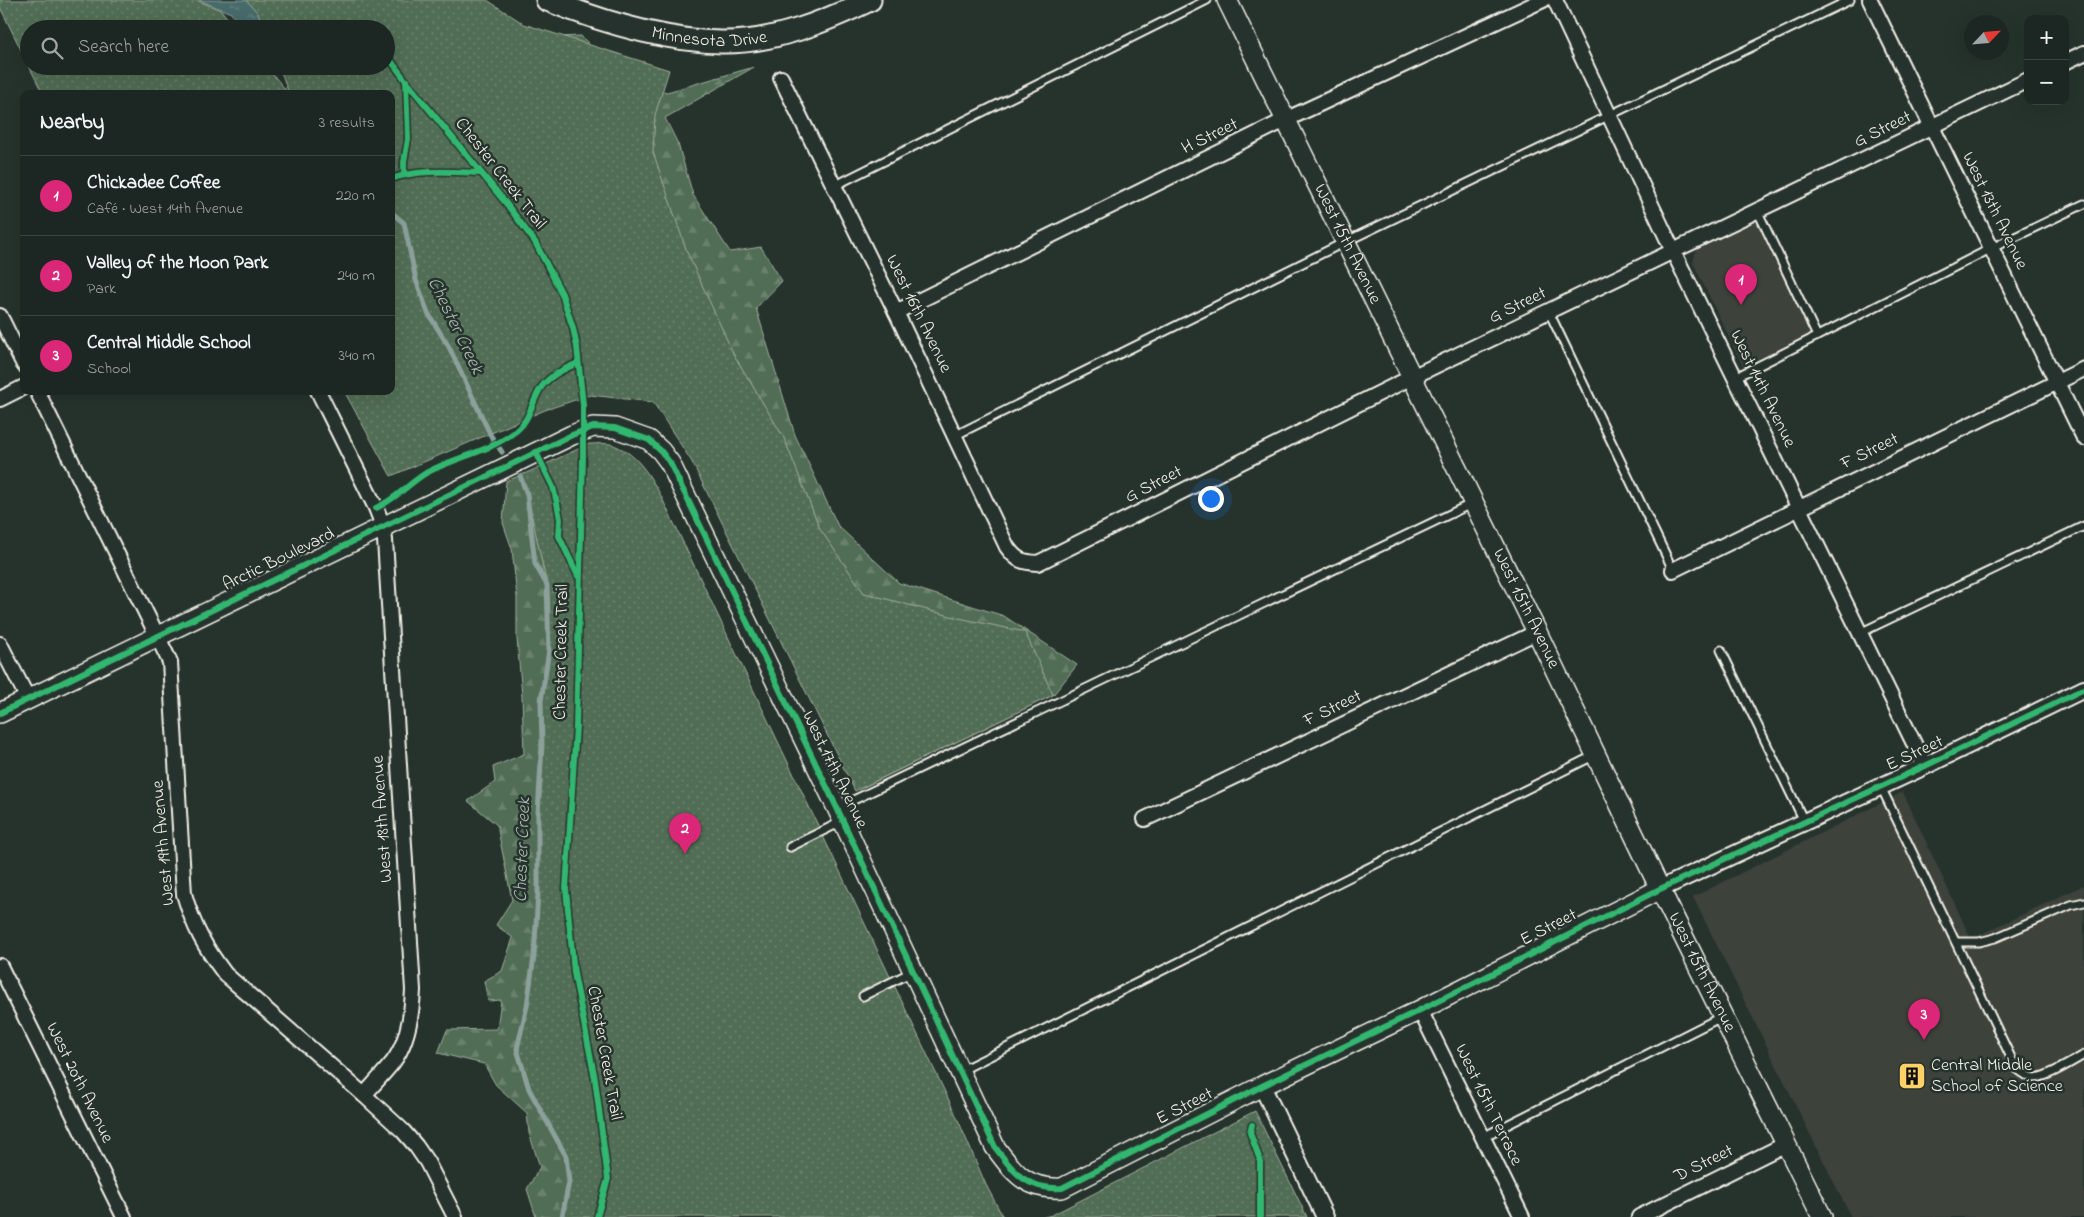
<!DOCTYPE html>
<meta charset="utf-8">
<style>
:root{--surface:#1c2622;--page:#252e2a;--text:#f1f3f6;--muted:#a0a5a5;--line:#3a4340;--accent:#db2777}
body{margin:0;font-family:"Indie Flower",sans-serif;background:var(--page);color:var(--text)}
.controls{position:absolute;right:15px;top:15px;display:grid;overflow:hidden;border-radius:10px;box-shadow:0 5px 20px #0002}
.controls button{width:45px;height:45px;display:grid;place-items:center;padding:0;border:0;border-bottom:1px solid var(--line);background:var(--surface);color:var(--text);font:25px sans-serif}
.compass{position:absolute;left:1964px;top:15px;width:45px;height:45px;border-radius:50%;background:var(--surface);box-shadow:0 5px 20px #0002;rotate:64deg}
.you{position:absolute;left:1210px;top:498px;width:18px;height:18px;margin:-12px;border:4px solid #fff;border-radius:50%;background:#1a73e8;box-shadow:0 0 0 8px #1a73e833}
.badge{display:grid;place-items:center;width:32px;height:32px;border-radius:50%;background:var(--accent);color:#fff;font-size:16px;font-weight:700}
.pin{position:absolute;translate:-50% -41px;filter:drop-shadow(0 1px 2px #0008)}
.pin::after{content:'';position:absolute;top:26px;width:18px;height:15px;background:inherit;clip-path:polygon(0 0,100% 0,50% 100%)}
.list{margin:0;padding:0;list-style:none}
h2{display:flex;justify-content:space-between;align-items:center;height:65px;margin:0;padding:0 20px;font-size:21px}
h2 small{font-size:16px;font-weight:400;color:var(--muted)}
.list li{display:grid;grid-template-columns:32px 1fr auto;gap:15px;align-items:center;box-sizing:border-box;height:80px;padding:0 20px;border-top:1px solid var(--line)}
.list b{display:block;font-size:19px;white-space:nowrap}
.list p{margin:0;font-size:16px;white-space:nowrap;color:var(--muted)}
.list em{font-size:16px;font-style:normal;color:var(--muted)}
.icon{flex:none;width:28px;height:28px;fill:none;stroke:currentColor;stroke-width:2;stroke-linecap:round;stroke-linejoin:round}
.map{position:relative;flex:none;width:2084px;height:1217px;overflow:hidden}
.search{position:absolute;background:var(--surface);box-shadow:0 5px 20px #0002;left:20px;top:20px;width:375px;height:55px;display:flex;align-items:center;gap:12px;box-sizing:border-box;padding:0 18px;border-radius:28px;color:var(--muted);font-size:19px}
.panel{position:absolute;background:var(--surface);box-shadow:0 5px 20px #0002;left:20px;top:90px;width:375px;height:305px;border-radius:10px}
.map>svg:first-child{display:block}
</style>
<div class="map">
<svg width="2084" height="1217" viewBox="0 0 2084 1217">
<defs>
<pattern id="forest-firs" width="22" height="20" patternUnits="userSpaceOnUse" patternTransform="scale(1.25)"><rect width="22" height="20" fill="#516d55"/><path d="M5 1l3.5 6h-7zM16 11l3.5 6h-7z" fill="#6b826d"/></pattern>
<pattern id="park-dots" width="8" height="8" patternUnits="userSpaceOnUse" patternTransform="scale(1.25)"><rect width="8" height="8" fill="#516d55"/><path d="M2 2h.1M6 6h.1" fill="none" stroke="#6b826d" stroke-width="1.8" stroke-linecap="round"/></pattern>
<pattern id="water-ripples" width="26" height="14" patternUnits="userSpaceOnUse" patternTransform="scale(1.25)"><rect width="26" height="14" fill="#466b6a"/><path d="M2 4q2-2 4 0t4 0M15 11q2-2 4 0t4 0" fill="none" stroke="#61817f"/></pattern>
</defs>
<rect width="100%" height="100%" fill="#26332d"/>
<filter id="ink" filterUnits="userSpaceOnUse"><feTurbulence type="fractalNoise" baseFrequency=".02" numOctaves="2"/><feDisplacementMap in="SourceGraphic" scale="10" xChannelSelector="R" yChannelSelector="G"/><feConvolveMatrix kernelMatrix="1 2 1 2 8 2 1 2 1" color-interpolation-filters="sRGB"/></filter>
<g filter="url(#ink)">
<!-- built -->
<g fill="#3c423a">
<polygon points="1764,217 1819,330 1743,366 1693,263 1696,250"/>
<polygon points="1903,792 1971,939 2084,885 2084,1217 1851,1217 1693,897"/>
</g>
<!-- forest -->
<g fill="url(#forest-firs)" stroke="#a2af9e">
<polygon points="581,36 626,82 667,92 754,67 665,118 678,144 693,195 730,252 761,247 782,281 756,308 795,435 838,526 899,583 1004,616 1077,665 1053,695 860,789 538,38"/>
<polygon points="532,471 553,527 587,1217 536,1217 527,1189 540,1167 529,1133 527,1113 496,1085 484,1064 438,1053 447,1030 497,1029 501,1000 488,1001 484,981 502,971 513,938 496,925 512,900 497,825 468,801 495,782 493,767 524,754 522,696 517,639 517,597 512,549 503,523 506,481"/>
</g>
<!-- park -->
<g fill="url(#park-dots)" stroke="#a2af9e">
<polygon points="0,0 196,0 221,10 236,29 29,29 29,66 0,7"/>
<polygon points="246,0 487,0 524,24 669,70 655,115 653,152 687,252 734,355 784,438 820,529 864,593 954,617 1025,632 1053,695 855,791 692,462 653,402 590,395 545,410 391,476 344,391 391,391 391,94 43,94 29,66 266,66 289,94 279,66 386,66 386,29 264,29 258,13"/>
<path d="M589,444C597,444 609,442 616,446C638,455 649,475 660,494L955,1113L986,1185L1003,1217H562L569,1182L566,1156L529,1089L517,1049L527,1006L534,956L538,893V814L542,745L541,701L549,650L547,585L527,494L520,476Z"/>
<polygon points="1255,1111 1307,1217 1044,1217 1052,1215"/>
</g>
<!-- water -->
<polygon fill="url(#water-ripples)" stroke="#8ca19c" points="199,0 246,0 258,13 264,29 242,29 231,13"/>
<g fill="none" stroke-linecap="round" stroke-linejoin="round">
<!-- stream -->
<g stroke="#8ca19c" stroke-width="5">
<polyline points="391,212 404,223 416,280 428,313 449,347 491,436 502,452"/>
<polyline points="520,476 527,494 535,564 547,585 549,650 541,701 542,745 538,814 538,893 534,956 527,1006 517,1049 529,1089 566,1156 569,1182 562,1217"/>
</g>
<!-- service casing -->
<g stroke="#f4f1e8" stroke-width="11">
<g id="service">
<polyline points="834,186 1207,0"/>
<polyline points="1758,212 1817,336"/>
<polyline points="1549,312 1673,570"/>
<polyline points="1736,377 1992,248 2084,204"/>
<polyline points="954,436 1345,242 1850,0"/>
<polyline points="1860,633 2084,526"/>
<polyline points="1721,650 1804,821"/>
<path d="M1881,787L2016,1068C2021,1072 2027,1077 2033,1078C2047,1078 2071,1062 2084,1055"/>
<polyline points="839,807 1473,503"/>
<polyline points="790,847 841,822"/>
<polyline points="1956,942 1979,942 1995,938 2071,905 2084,902"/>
<polyline points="863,996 912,972"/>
<polyline points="960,1071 1595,755"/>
<polyline points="1483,1137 1723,1016"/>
</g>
</g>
<!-- minor casing -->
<g stroke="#f4f1e8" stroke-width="18">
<g id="minor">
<polyline points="1555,0 1673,251 1925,766"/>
<polyline points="1870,0 2084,438"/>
<polyline points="2065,62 2084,53"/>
<path d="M781,78L896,312L1007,547C1017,561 1022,562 1038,563L1412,377L2028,80"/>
<polyline points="896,312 1285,120 1543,0"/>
<polyline points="0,316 24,365"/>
<path d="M37,391L170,662L184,894C194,928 204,946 225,974L364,1095L403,1131L416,1146L427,1162L455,1217"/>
<path d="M318,391L376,508L383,526L385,540L413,990C412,1013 407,1043 393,1062C384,1073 374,1084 364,1095"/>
<polyline points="0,399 24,387"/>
<polyline points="1673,570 2084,369"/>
<polyline points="0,644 28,699"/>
<polyline points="1145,819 1537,632"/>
<polyline points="0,966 124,1217"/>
<polyline points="1420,1010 1522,1217"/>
<polyline points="1639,1217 1786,1144"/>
</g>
</g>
<!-- tertiary casing -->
<g stroke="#f4f1e8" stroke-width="20">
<g id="tertiary">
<polyline points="1660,889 1925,766 2084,689"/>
<polyline points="1262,1086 1325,1217"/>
</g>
</g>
<!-- secondary casing -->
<g stroke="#f4f1e8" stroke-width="22">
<g id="secondary">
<path id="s1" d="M1227,0L1537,632L1660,889L1822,1217"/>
<path d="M0,713L572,435L593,427L615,428L649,440L661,451L670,463L837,808L995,1147C1014,1173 1027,1190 1062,1188L1262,1086L1420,1010L1660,889"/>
</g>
</g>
<!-- primary casing -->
<g stroke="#f4f1e8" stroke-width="25">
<g id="primary">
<path id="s2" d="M547,0C600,21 664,41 721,42C773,43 824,22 870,0"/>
</g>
</g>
<!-- service -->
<use href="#service" stroke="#26332d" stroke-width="7"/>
<!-- minor -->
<use href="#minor" stroke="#26332d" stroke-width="14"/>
<!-- tertiary -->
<use href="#tertiary" stroke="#26332d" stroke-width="16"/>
<!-- secondary -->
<use href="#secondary" stroke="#26332d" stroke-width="19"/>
<!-- primary -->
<use href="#primary" stroke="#26332d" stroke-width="21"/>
<!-- cycleway casing -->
<g stroke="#26332d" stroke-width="9">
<g id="cycleway">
<polyline points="386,54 406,81 505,202 535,242 562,294 573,328 577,347 583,405 583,458 576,726 566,889 574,973 595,1079 608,1179 597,1217"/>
<polyline points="404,174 404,162 408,139 406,81"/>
<path d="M391,179C419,169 452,172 481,173"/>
<polyline points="536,452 553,487 557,503 560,519 559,536 578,576"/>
<path d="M376,508C395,500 408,484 426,473C455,457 490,452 516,431C529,421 531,405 539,391C546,377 564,369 578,363"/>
<path d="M0,713L572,435L593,427L615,428L649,440L661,451L670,463L837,808L995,1147C1014,1173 1027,1190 1062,1188L1262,1086L1420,1010L1660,889L1925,766L2084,689"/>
<polyline points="1252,1125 1250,1133 1260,1160 1260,1217"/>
</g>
</g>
<!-- cycleway -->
<use href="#cycleway" stroke="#33b770" stroke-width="6"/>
</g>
</g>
<!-- icons -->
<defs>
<g id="building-square" transform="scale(1.4375)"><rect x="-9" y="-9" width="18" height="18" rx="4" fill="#ffd166" stroke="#26332d"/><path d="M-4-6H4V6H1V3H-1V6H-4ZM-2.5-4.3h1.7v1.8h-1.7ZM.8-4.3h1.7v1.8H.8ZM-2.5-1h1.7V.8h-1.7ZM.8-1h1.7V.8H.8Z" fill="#111"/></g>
</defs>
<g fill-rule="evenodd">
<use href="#building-square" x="1912" y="1076"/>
</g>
<g text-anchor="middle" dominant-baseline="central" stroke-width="5" stroke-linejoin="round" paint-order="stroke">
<!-- street labels -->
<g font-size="18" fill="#f4f1e8" stroke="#26332d">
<text stroke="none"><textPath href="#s2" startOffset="168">Minnesota Drive</textPath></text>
<text transform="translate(1883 130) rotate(-26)">G Street</text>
<text transform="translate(1210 137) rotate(-26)">H Street</text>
<text transform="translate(500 174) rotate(52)">Chester Creek Trail</text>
<text transform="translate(1994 211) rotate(64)">West 13th Avenue</text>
<text stroke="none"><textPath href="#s1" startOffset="272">West 15th Avenue</textPath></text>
<text transform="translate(1518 306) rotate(-26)">G Street</text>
<text transform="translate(918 314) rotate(64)">West 16th Avenue</text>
<text transform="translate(1762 389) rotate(64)">West 14th Avenue</text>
<text transform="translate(1870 452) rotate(-26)">F Street</text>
<text transform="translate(1154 485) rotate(-27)">G Street</text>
<text transform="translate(279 560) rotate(-26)">Arctic Boulevard</text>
<text stroke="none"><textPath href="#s1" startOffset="678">West 15th Avenue</textPath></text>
<text transform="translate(562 652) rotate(-89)">Chester Creek Trail</text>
<text transform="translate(1333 709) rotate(-26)">F Street</text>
<text transform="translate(1915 754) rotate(-25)">E Street</text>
<text transform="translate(834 770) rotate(64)">West 17th Avenue</text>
<text transform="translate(383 819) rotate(-94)">West 18th Avenue</text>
<text transform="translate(164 843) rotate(-95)">West 19th Avenue</text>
<text transform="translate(1549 928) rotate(-27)">E Street</text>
<text stroke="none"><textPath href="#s1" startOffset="1082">West 15th Avenue</textPath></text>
<text transform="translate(604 1053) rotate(80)">Chester Creek Trail</text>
<text transform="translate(79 1083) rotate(64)">West 20th Avenue</text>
<text transform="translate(1488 1105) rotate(64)">West 15th Terrace</text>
<text transform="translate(1185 1107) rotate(-27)">E Street</text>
<text transform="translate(1704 1164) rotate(-26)">D Street</text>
</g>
<!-- poi labels -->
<g font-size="18" fill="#f4f1e8" stroke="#26332d" text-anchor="start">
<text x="1931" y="1066">Central Middle<tspan x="1931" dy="21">School of Science</tspan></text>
</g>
<!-- water labels -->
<g font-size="19" font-style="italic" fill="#aebbb6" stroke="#26332d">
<text transform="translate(455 326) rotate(64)">Chester Creek</text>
<text transform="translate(523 850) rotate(-88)">Chester Creek</text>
</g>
</g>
</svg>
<div class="controls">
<button>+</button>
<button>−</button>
</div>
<svg class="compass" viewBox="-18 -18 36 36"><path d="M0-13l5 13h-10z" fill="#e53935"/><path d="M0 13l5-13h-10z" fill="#a0a5a5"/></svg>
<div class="you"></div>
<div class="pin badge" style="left:1741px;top:305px">1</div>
<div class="pin badge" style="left:685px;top:854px">2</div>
<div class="pin badge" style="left:1924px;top:1040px">3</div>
<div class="search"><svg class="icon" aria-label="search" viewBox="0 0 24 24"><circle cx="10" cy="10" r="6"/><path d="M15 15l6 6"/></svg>Search here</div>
<section class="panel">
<h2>Nearby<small>3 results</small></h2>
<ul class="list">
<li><span class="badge">1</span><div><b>Chickadee Coffee</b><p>Café · West 14th Avenue</p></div><em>220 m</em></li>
<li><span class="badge">2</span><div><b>Valley of the Moon Park</b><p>Park</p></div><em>240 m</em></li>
<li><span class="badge">3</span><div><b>Central Middle School</b><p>School</p></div><em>340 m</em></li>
</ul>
</section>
</div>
